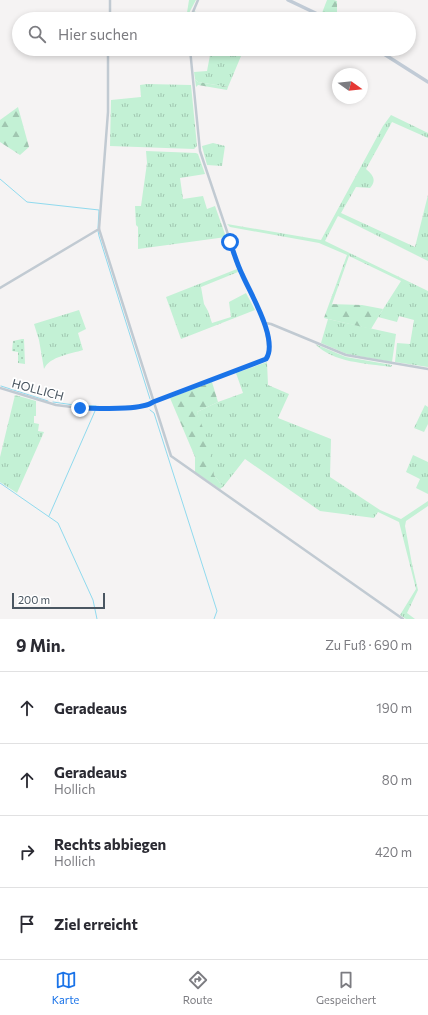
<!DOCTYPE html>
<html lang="de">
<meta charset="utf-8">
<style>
:root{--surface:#fff;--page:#f2f2f3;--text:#2b2b33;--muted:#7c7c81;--line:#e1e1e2;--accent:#1a73e8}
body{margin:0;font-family:Commissioner,sans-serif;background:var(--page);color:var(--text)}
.compass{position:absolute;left:332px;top:68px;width:36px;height:36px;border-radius:50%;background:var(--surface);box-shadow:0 2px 6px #0003;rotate:105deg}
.scale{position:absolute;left:12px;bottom:10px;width:93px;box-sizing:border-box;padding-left:4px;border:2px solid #4a5661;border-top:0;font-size:11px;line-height:14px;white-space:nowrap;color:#4a5661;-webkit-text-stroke:3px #fff;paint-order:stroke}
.stop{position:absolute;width:12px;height:12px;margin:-9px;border:3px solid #1a73e8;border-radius:50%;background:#fff}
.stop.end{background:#1a73e8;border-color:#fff;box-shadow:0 1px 4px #0008}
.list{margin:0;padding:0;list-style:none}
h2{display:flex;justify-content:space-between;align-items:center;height:52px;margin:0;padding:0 16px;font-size:17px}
h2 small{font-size:13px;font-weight:400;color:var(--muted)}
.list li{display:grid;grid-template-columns:26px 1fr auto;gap:12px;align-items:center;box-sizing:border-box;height:72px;padding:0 16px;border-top:1px solid var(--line)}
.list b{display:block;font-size:15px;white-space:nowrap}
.list p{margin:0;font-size:13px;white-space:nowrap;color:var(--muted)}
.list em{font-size:13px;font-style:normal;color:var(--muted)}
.icon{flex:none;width:22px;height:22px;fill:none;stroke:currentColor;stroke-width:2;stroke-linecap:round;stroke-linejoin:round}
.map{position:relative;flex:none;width:428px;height:619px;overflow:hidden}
.search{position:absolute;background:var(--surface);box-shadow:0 2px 6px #0003;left:12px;right:12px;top:12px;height:44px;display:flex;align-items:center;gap:10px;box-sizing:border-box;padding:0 14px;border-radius:22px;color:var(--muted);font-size:15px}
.sheet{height:340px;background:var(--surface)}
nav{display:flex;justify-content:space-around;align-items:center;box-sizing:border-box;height:56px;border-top:1px solid var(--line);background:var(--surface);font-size:11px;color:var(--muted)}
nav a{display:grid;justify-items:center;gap:2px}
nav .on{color:var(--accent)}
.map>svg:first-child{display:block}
</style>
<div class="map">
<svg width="428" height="619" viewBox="0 0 428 619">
<defs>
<pattern id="grass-tufts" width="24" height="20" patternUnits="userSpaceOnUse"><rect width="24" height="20" fill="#c3f1d5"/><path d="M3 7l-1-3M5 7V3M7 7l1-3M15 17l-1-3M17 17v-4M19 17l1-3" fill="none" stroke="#a0c6b0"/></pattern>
<pattern id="forest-firs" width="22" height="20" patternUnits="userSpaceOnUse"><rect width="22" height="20" fill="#c3f1d5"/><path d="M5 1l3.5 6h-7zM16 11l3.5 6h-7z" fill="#a0c6b0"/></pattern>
<pattern id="garden-dots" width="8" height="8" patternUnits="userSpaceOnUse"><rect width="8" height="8" fill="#c3f1d5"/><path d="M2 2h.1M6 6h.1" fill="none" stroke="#a0c6b0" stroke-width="1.8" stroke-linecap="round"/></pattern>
</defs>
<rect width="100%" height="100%" fill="#f5f3f3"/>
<!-- grass -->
<g fill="url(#grass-tufts)">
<polygon points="194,11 210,19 192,19"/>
<polygon points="206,49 244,49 228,87 198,82 195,79 194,72 207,71 211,50"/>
<polygon points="147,84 191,85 197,146 194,149 110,146 111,100 141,97 140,85"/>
<path d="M391,115L428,133V138L392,122L366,169C373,175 377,180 370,188L356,187L341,213L415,247L428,195V261L338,216L325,241L428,291V367L395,362L397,343L410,344L414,320L399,316L397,322L378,317L401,281L349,256L332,304H329L347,255L319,243L230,227L227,224L321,240L383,126Z"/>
<polygon points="213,143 225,146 222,166 207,165 202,146"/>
<polygon points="146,151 196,153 198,154 205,174 180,178 183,199 203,196 207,209 215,206 226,237 138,249 138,227 136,225 135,206 141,206 147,163"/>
<polygon points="237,269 238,272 201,287 204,304 208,311 212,323 231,317 229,302 246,293 255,310 181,339 166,297"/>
<path d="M79,310L86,329L78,333L83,350C71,354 50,356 44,369L39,340L34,324Z"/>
<polygon points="328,319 396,334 392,362 347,354 321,343"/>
<path d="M315,344L346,357L392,365L391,367C365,363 334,363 315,344Z"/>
<polygon points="267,362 268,385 289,394 278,418 331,439 330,477 380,510 401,519 428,501 428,506 406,521 405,526 412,564 418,590 407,613 415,619 406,619 400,615 416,589 399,522 378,512 374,518 320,511 245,459 223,487 214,475 197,412 218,402 243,393 236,373"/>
<polygon points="15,395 36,401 36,416 34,416 34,423 39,424 38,431 44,432 17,493 0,482 0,457"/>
<polygon points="425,405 428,407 428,424 424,432 414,428"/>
<polygon points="413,455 428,462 428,494 416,488 420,479 406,472"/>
</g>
<!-- forest -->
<g fill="url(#forest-firs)">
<polygon points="189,0 196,0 190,11 188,19 186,19"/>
<polygon points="327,0 334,0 337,1 337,19 322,13"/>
<polygon points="195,79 198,82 228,87 227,90 198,85 196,87"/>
<polygon points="18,107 29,147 20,155 0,142 0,120"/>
<polygon points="329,304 362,305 383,309 371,329 324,318"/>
<polygon points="212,382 218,402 197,412 210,447 214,475 223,487 220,489 195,472 195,457 170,398"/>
</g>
<!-- garden -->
<polygon fill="url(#garden-dots)" points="22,339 24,339 25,364 18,363 18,352 12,351 13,341"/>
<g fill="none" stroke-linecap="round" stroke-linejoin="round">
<!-- stream -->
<g stroke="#90daee" stroke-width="1">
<polyline points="0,179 27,202 99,210 98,228"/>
<polyline points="98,231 99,236 150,399"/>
<polyline points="1,386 48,401"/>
<polyline points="53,402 74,405 96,406"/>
<polyline points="150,410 154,413 217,611 214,619"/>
<polyline points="0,483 58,523 93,600 97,619"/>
<polyline points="49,516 95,411"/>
</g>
<!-- street -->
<g stroke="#c1cad2" stroke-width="2.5">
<polyline points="110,19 110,0"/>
<polyline points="190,19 198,0"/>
<polyline points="108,49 108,112 99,229 171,456 403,619"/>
<polyline points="190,49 200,151 241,273 265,323 271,324 346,355 428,369"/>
<polyline points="0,288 99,229"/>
<polyline points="0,388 56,405 80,408 111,408 146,406 153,402 266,359 269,352 265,323"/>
</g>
<!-- secondary -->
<g stroke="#c1cbd6" stroke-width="3.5">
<polyline points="288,0 328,19"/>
<polyline points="376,49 428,82"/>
</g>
</g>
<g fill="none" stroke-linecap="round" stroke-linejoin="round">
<!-- route -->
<path stroke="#1a73e8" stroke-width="5" d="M80,408C96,408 141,411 153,402L266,359C279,340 250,293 242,274C237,264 234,253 230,242"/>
</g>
<g text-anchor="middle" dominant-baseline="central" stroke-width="3.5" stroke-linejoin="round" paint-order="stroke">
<!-- street labels -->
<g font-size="12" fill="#4a5661" stroke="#fff">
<text transform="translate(38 389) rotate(15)">HOLLICH</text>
</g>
</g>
</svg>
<svg class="compass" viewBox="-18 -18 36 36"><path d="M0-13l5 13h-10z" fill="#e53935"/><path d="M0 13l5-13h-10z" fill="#7c7c81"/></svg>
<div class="scale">200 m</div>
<div class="stop" style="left:230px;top:242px"></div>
<div class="stop end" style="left:80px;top:408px"></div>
<div class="search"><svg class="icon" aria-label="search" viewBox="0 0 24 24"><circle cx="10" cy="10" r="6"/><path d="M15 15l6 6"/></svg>Hier suchen</div>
</div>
<section class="sheet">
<h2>9 Min.<small>Zu Fuß · 690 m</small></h2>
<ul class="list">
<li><svg class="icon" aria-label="ahead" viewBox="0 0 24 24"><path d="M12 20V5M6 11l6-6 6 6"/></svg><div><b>Geradeaus</b></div><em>190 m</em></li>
<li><svg class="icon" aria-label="ahead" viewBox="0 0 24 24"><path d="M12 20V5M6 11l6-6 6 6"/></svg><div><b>Geradeaus</b><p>Hollich</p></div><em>80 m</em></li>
<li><svg class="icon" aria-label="right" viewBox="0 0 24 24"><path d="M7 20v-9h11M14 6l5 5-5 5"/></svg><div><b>Rechts abbiegen</b><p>Hollich</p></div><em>420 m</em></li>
<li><svg class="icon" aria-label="arrive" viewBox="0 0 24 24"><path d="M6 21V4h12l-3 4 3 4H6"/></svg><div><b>Ziel erreicht</b></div></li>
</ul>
</section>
<nav>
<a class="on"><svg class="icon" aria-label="map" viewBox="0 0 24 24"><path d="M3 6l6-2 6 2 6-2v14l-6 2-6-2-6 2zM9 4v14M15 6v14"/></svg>Karte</a>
<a><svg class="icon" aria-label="directions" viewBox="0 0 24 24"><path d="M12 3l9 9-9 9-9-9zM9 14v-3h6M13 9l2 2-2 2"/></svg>Route</a>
<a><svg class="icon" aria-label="saved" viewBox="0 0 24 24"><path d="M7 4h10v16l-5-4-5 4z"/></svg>Gespeichert</a>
</nav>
